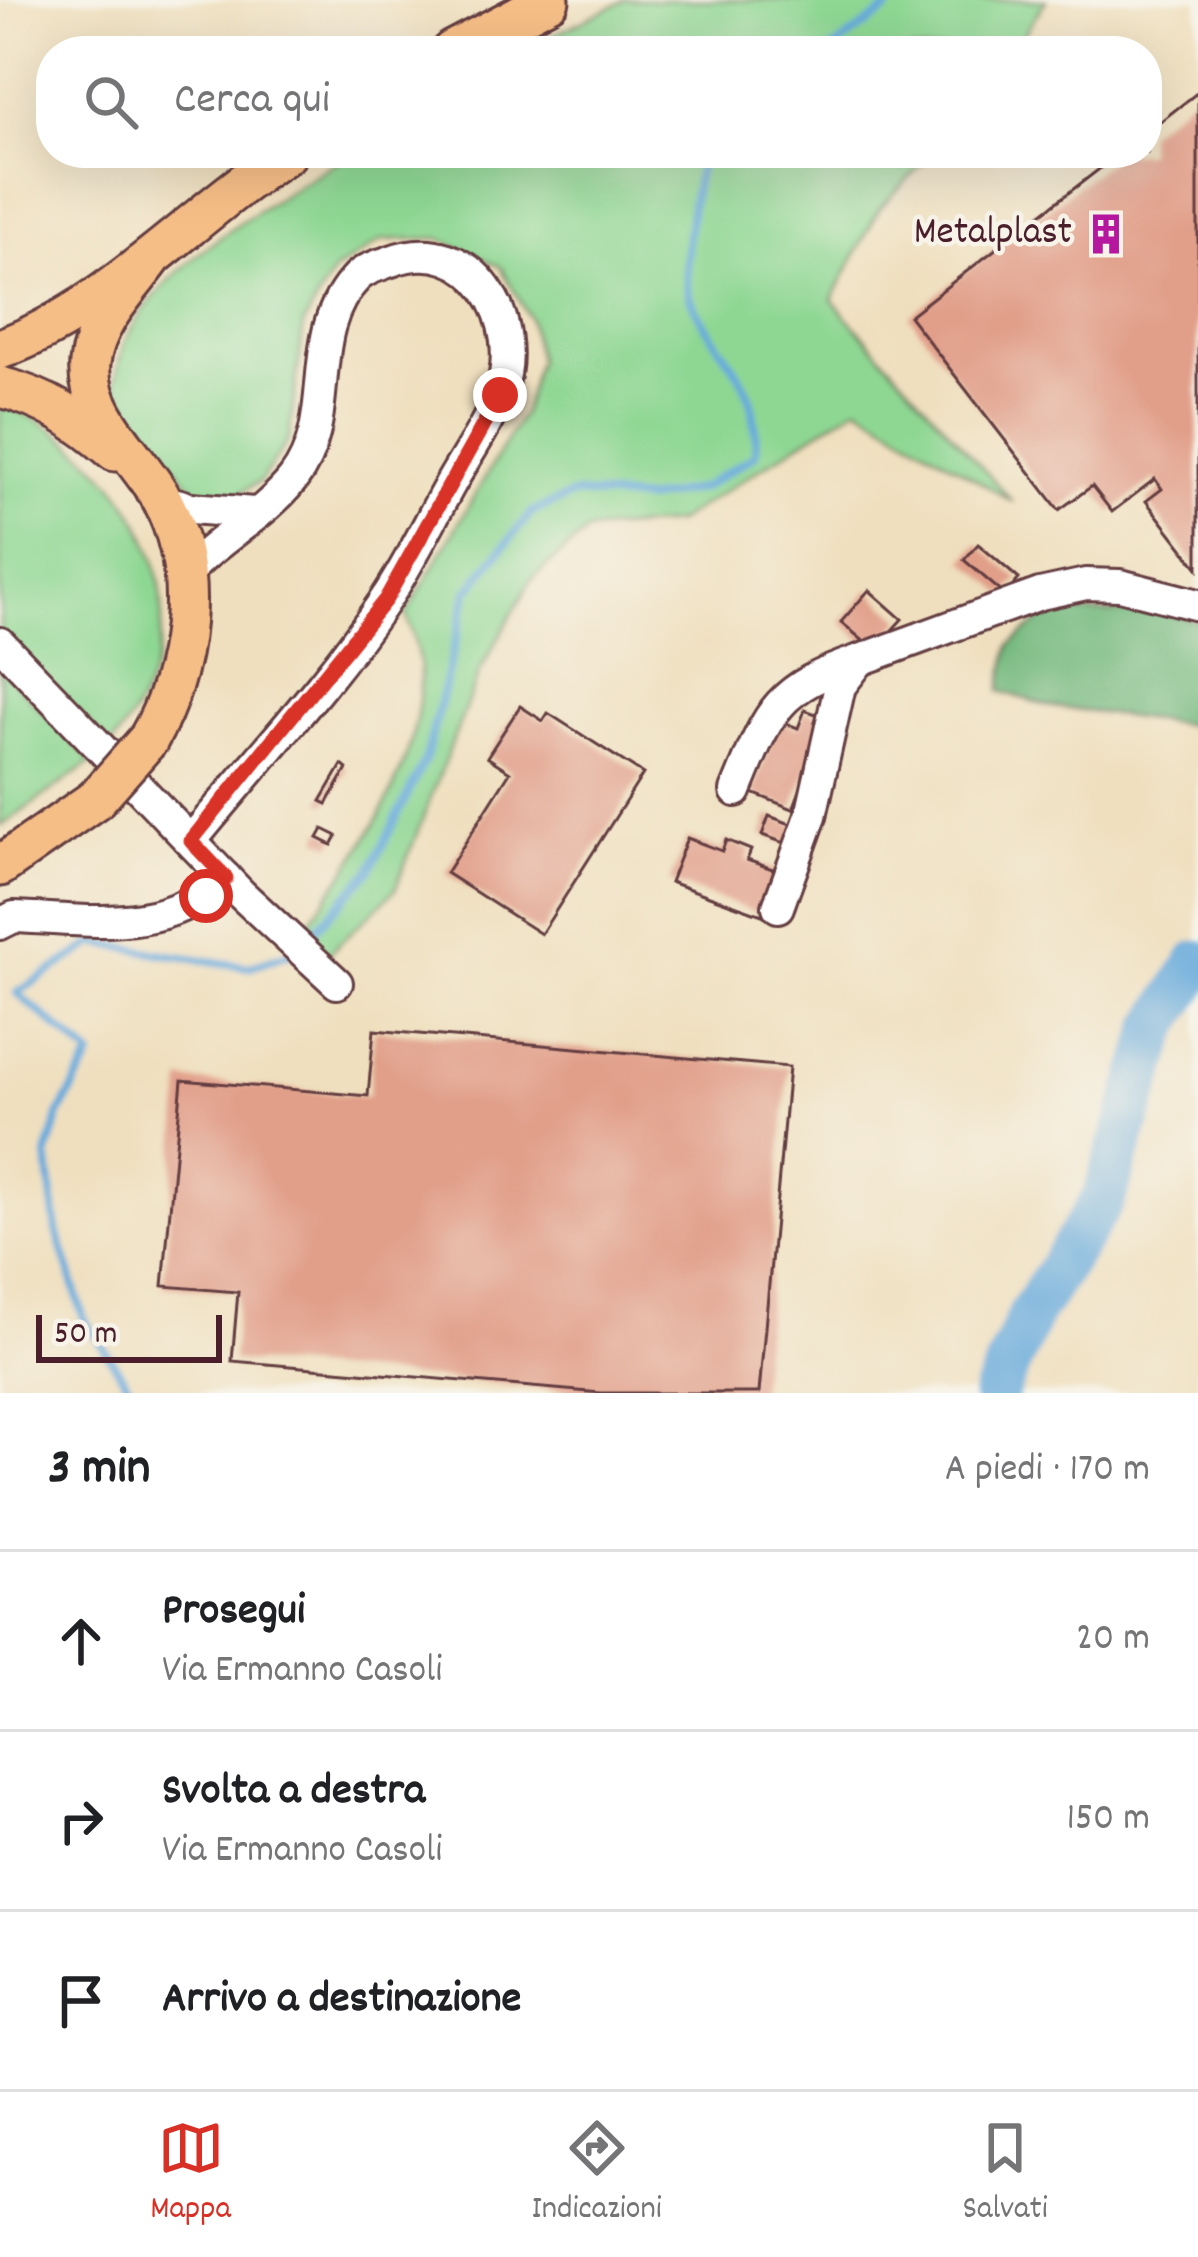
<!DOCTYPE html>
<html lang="it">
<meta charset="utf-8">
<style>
:root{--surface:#fff;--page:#f2f2f2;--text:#202124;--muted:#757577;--line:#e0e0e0;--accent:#d93025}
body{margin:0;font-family:Dekko,sans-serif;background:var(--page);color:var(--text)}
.scale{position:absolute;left:36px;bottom:30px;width:186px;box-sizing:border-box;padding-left:12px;border:6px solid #4a1f2b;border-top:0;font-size:33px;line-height:42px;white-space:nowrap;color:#4a1f2b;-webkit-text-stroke:9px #f7f3e8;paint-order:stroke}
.stop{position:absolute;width:36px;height:36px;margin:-27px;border:9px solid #d93025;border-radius:50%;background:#fff}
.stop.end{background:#d93025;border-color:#fff;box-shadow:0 3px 12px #0008}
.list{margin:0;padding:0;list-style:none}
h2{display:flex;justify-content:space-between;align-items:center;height:156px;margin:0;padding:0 48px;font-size:51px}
h2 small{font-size:39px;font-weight:400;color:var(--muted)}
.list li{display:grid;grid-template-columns:78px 1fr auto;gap:36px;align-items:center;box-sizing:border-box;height:180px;padding:0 48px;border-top:3px solid var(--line)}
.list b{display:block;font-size:45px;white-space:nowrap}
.list p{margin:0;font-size:39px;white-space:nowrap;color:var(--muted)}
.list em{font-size:39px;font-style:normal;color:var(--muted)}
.icon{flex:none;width:66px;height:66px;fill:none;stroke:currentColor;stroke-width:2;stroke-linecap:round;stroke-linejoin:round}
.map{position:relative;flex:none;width:1198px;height:1393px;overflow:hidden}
.search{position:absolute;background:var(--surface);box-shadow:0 12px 48px #0002;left:36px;right:36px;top:36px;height:132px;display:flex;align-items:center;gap:30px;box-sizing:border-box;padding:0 42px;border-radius:48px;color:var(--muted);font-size:45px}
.sheet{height:696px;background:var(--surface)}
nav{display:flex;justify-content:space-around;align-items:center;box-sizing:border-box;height:168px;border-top:3px solid var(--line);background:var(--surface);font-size:33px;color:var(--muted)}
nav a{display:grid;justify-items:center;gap:6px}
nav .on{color:var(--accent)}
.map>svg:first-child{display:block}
</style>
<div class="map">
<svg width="1198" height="1393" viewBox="0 0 1198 1393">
<rect width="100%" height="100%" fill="#f7f3e8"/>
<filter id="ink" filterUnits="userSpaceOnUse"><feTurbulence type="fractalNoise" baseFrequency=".00833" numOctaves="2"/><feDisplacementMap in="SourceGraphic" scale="24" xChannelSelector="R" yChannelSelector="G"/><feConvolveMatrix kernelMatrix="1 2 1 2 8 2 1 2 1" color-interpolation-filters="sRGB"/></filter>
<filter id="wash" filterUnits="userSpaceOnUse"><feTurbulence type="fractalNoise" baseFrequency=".004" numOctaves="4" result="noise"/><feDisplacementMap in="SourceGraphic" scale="48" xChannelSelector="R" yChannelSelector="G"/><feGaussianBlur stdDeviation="2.7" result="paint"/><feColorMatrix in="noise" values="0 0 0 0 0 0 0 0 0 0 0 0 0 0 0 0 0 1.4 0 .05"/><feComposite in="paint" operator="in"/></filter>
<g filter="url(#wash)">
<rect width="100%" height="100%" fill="#efdfbe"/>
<!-- green -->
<g fill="#8ed793" stroke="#6c7b5f" stroke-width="3">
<polygon points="626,0 1046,0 1013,51 520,51"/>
<path d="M350,153H933L879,209L832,300L1013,502L858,406L675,523L588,531L532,579L479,673L395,890L327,955L301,932C356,861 425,764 420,669C419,651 411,631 406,614L523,412L538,360L529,318L501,267L438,238L383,240L334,271L304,323L289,439L261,481L229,499L194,490L114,387C118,370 120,348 129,333C174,252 275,203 350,153Z"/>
<path d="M0,405C34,414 62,434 87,457C175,537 189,652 111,746L0,637Z"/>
<polygon points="0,668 92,762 0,827"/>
</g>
<!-- forest -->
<polygon fill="#72b87d" stroke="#5e6c54" stroke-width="3" points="1051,612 1164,613 1198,621 1198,726 1047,706 1000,691 1010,645"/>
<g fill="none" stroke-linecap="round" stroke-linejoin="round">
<!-- stream -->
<g stroke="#68aadc" stroke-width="8">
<polyline points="830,51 887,10 892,0"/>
<path d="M302,944L370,871L426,758L468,591L532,512L576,494L647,500L702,488L755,455C761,374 723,366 692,302C678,275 694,183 703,153"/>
<polyline points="134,1393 84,1319 57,1231 47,1155 59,1115 91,1056 17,993 95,943 248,967 291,953"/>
</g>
<!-- river -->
<polyline stroke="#68aadc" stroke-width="45" points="995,1393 1031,1313 1103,1200 1158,1028 1198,963"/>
</g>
<g id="blocks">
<!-- building -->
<g fill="#e19f89">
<polygon points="1198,92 1198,568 1146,501 1162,489 1155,479 1112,512 1092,486 1059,510 909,316 1120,153 1147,153 1147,132"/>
<polygon points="978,544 1019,579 1005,595 964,560"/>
<polygon points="869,590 902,619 874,650 841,622"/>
<polygon points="520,706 543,721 548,713 643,774 541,934 446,873 510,772 487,757"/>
<polygon points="805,710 827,718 793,809 752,793 780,721 798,728"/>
<polygon points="342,765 347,769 327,804 321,801"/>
<polygon points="769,816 799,827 793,846 762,835"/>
<polygon points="323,829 337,836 332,845 318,838"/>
<polygon points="687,838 722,851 726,840 751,850 747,860 781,872 765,916 670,882"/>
<polygon points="374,1030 789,1067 759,1393 601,1393 232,1361 238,1292 163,1286 182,1080 368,1096"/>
</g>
</g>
</g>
<g filter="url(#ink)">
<use href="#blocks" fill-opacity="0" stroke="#633c41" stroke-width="3"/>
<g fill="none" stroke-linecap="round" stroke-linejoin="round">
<!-- minor casing -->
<g stroke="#633c41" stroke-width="36">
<g id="minor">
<polyline points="162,500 191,508 254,513"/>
<path d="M184,576C216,539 263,517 293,479C340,419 301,333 358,276C367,268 380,265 391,261C474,230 526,323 500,393C489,423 468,453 452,481C430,520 410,563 385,600C328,685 255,762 191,841"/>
<polyline points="0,643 241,894 337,983"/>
<path d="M736,791C769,710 775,689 860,660"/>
<polyline points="778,907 811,816 840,686 860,660 1040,594 1086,584 1120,585 1198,605"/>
<path d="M0,924L14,917C94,920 161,935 226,878"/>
</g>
</g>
<!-- major casing -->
<g stroke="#633c41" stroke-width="45">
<g id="major">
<polyline points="452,51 549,0"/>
<path d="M0,349C111,309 190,215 287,153"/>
<path d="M0,387C45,398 79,420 115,451"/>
<path d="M148,740C188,670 201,574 162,500C140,458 85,415 90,363C94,323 127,291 150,260"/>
<polyline points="0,866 96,799"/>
</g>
</g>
<!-- minor -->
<use href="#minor" stroke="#fff" stroke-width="30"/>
<!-- major -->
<use href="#major" stroke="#f6be87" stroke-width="39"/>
<!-- major-bridge casing -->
<g stroke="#633c41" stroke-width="45" stroke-linecap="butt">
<polyline id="major-bridge" points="96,799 148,740"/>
</g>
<!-- major-bridge -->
<use href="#major-bridge" stroke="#f6be87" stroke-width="39"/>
</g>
</g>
<g fill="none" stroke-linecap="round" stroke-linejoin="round" filter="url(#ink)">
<!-- route -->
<polyline stroke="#d93025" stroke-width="15" points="206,896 226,878 191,841 386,599 500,395"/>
</g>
<!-- icons -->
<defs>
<g id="building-bare" transform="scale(3.24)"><path d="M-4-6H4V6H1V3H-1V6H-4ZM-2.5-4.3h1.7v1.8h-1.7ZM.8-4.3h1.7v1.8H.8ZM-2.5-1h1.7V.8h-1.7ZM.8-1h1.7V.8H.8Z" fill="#b5179e" stroke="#f7f3e8" stroke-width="2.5" paint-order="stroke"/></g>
</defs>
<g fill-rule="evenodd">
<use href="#building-bare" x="1106" y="234"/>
</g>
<g text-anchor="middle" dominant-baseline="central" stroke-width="9" stroke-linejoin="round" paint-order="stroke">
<!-- poi labels -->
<g font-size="39" fill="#4a1f2b" stroke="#f7f3e8" text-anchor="end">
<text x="1072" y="234">Metalplast</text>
</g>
</g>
</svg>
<div class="scale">50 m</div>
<div class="stop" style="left:206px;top:896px"></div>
<div class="stop end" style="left:500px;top:395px"></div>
<div class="search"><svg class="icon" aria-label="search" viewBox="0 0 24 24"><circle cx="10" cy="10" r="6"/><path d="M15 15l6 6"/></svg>Cerca qui</div>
</div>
<section class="sheet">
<h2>3 min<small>A piedi · 170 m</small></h2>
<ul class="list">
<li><svg class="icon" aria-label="ahead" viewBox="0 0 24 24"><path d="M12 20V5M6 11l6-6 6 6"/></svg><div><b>Prosegui</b><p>Via Ermanno Casoli</p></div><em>20 m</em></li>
<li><svg class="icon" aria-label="right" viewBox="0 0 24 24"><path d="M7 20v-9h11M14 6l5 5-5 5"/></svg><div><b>Svolta a destra</b><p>Via Ermanno Casoli</p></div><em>150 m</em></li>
<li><svg class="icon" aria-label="arrive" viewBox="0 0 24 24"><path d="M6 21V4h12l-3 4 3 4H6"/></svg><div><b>Arrivo a destinazione</b></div></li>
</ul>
</section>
<nav>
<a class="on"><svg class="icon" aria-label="map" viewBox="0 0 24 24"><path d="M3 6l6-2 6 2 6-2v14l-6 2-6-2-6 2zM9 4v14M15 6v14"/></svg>Mappa</a>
<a><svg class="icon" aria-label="directions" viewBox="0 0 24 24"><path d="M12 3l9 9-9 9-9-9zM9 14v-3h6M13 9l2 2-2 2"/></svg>Indicazioni</a>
<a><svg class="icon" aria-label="saved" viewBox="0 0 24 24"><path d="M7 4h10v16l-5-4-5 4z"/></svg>Salvati</a>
</nav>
